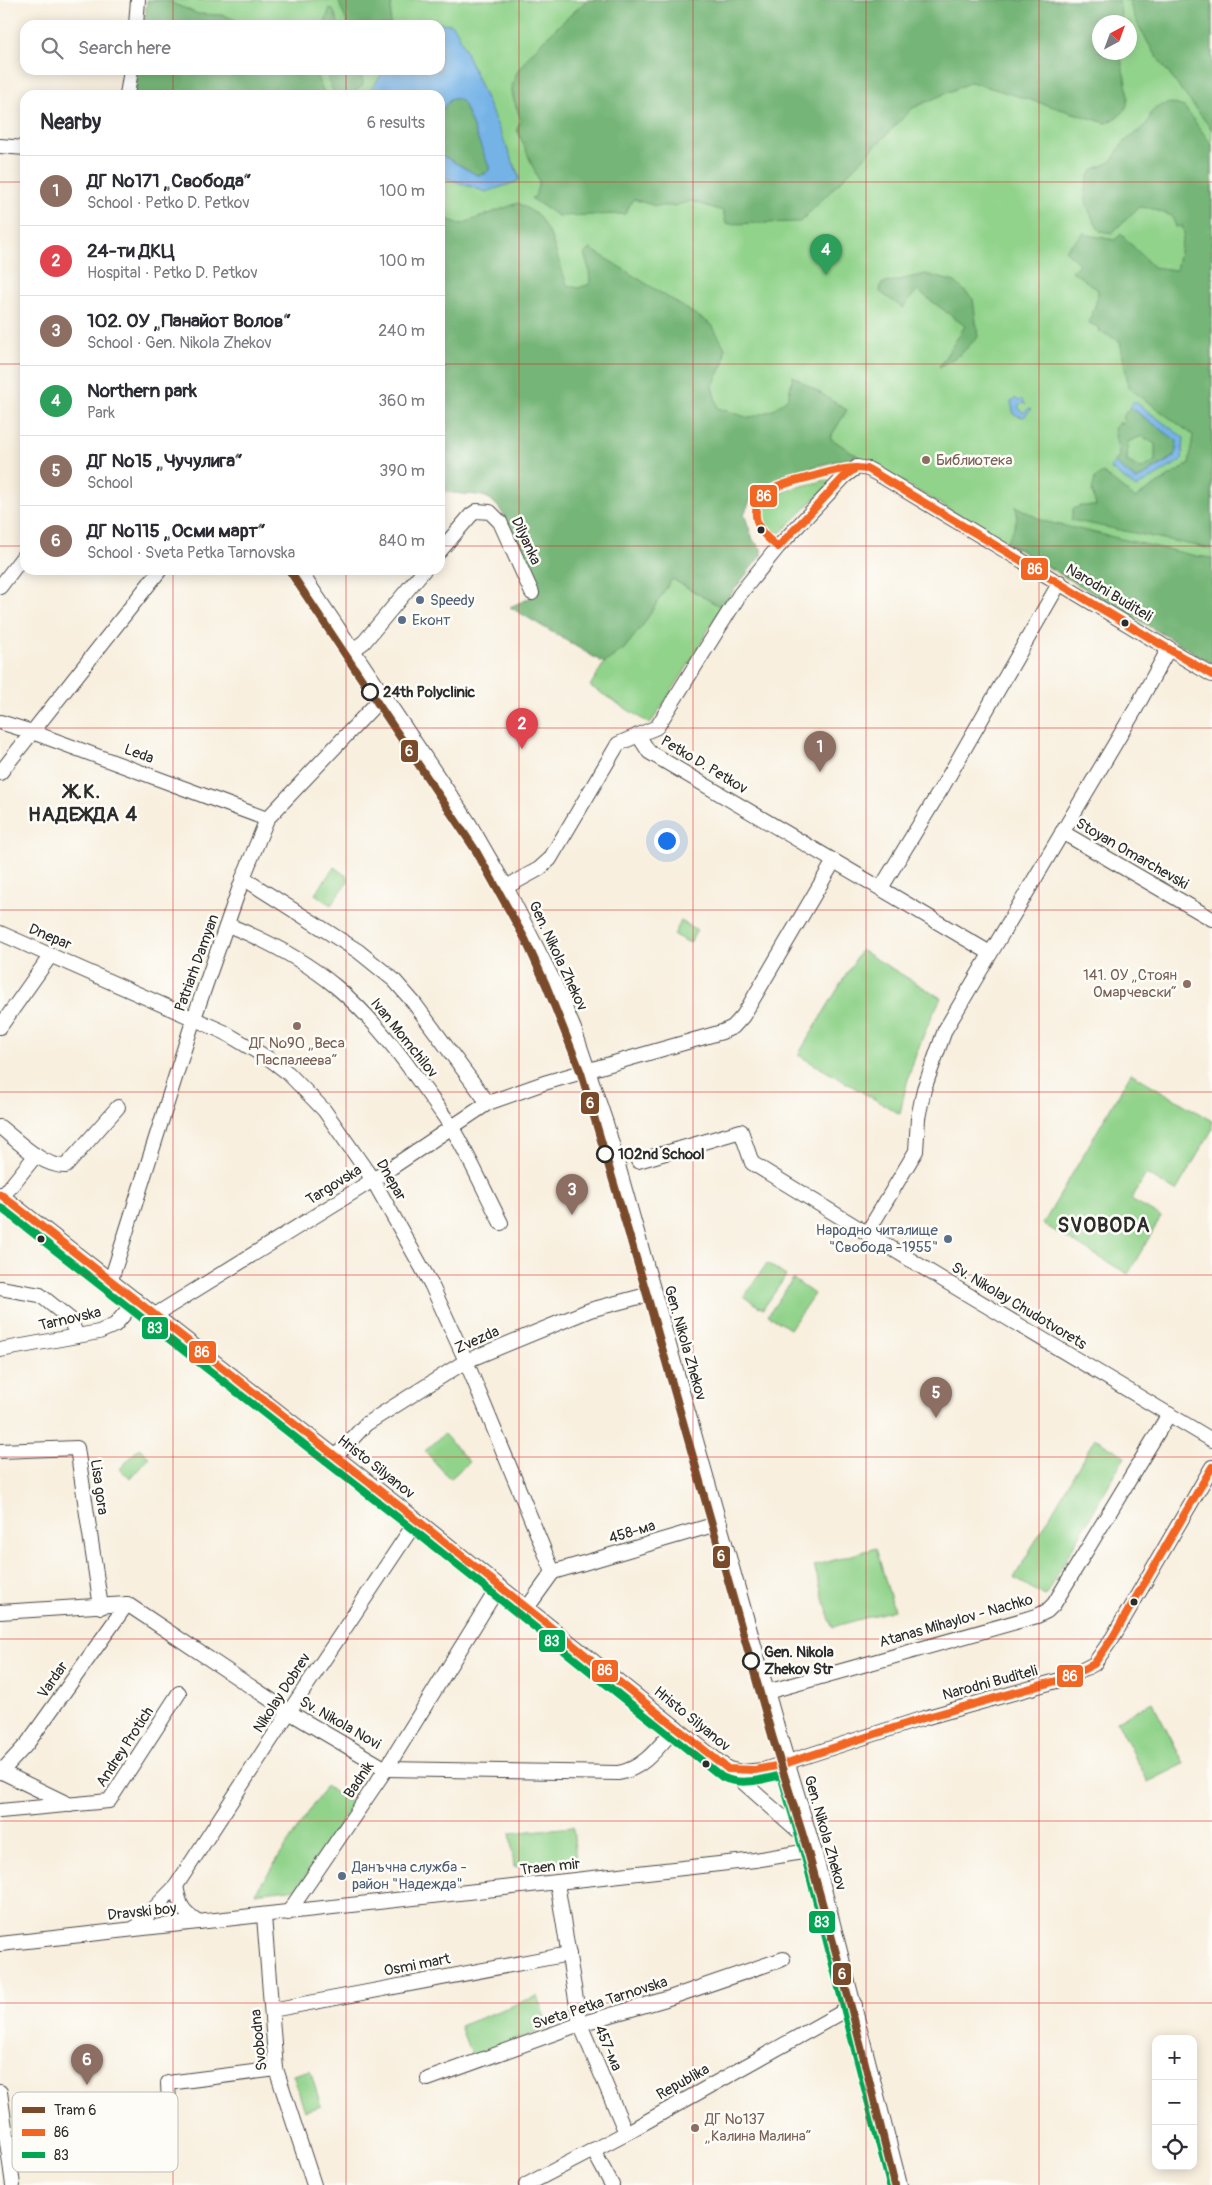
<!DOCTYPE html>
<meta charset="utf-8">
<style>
:root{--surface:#fff;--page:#f7f7f7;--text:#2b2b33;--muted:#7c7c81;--line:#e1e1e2;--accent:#c8321e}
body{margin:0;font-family:Pangolin,sans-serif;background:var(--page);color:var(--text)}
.controls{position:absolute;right:15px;bottom:15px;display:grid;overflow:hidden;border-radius:10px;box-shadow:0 2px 12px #0003}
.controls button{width:45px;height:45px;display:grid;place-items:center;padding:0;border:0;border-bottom:1px solid var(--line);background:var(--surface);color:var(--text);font:25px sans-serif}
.compass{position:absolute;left:1092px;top:15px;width:45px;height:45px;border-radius:50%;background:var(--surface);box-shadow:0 2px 12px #0003;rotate:41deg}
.you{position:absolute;left:666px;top:840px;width:18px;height:18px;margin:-12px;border:4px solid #fff;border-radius:50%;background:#1a73e8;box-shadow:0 0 0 8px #1a73e833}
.badge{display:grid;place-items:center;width:32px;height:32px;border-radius:50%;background:var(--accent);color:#fff;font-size:16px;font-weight:700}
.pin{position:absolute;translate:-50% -41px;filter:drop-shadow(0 1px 2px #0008)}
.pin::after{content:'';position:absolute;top:26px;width:18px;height:15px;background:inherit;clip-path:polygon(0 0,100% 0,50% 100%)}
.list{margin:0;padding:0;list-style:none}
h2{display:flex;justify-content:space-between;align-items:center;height:65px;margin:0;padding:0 20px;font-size:21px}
h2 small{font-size:16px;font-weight:400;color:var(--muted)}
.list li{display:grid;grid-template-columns:32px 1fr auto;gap:15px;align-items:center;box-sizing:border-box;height:70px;padding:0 20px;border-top:1px solid var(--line)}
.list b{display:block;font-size:19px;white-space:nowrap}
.list p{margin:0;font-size:16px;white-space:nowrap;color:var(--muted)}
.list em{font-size:16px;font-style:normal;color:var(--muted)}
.icon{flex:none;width:28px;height:28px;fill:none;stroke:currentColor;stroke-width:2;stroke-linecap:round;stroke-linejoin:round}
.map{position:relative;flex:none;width:1212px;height:2185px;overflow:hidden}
.search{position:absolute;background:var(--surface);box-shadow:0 2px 12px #0003;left:20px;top:20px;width:425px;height:55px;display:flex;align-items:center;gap:12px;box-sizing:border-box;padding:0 18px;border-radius:15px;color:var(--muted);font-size:19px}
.panel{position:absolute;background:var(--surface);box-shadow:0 2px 12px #0003;left:20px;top:90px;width:425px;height:485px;border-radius:15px}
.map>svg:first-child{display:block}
</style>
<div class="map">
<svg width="1212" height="2185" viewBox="0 0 1212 2185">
<rect width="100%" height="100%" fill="#fdfcf7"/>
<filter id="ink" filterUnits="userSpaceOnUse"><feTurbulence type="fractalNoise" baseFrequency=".02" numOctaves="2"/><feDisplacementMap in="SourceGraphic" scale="10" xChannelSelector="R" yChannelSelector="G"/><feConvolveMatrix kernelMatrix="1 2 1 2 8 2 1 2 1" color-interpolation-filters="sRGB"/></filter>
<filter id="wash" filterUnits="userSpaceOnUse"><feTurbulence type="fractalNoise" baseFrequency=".0096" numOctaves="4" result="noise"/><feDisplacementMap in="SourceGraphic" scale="20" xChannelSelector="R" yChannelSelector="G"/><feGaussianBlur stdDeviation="1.12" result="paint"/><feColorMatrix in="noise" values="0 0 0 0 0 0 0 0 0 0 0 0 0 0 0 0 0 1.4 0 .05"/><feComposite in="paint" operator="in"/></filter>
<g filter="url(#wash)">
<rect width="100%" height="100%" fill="#f8efde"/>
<!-- green -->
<g fill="#91d38b" stroke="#5e7f5b" fill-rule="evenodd">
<path d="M147,0H1212V663L858,456C825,465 777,471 753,497C749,501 747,508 744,514L753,540L761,548V555L721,607L686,669L650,724L590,686L604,663L510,607L539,594C530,572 507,504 486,497C471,492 453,496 440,489V95H135L138,70H440V25H144ZM1100,22H1130V52H1100Z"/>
<path d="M826,480L830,482L827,487L781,532L774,533L765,526L761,511C774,489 802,487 826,480Z"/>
<polygon points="334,867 348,877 348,882 331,905 315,894"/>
<polygon points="681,921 697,930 690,943 674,935"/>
<path d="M861,950L941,998C921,1037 908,1071 900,1114L798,1055Z"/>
<polygon points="1131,1073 1212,1121 1212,1130 1176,1191 1146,1174 1131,1200 1161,1217 1128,1274 1043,1224"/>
<polygon points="767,1263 786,1276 763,1309 744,1297"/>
<polygon points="793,1279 814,1294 790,1329 768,1315"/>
<polygon points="444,1434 469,1462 450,1479 425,1451"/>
<polygon points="1095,1438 1125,1456 1045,1596 1014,1578"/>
<polygon points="139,1448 149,1457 130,1479 120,1469"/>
<polygon points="876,1548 894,1610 832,1627 814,1566"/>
<polygon points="1152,1702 1184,1764 1148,1782 1117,1721"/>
<polygon points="326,1786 353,1804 298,1888 255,1893"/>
<polygon points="573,1827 576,1861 514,1867 510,1833"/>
<polygon points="537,1996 549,2028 472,2057 460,2026"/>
<polygon points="310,2070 321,2106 305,2111 293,2075"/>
</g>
<!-- forest -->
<g fill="#74b577" stroke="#507051" fill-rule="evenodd">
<polygon points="147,0 165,0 198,14 223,15 236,20 239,25 144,25"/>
<polygon points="338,0 392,0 390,25 348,25"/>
<path d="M587,0H1119L1122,22H1100V52L1121,53C1121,82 1144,109 1106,123L971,82L913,108L800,222L726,224L723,211L691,201L674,206H655L633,199L625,214L558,216L531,198L535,197L539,181L517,129L521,120C518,111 511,96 512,87C514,61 568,18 587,0Z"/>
<path d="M1129,0H1212V130C1185,93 1140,44 1129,0Z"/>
<polygon points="330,8 333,9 339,25 324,25"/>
<polygon points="138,70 314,70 325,95 135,95"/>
<polygon points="324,70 358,70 363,81 363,85 351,95 335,95"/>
<polygon points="457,98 463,103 490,165 488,173 477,175 440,154 440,112 451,99"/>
<path d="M1171,103L1184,107L1212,145V549L1071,520L1073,509L1080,506H1096L1092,491L1095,478L1103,473L1135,498L1189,464L1193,435L1129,388L1120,341L1099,331L1100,328L1089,323C1092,311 1098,302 1098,290L1072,271L1079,264L1065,250L1085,232L1088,235L1115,240L1121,234L1153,267L1176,270L1184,232L1182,226L1176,227L1172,216L1150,208L1139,207L1112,233L1100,231C1089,214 1079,193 1090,174C1095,166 1103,167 1110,162C1114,159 1117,151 1121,146C1126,139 1134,135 1141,129C1156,118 1142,109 1171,103Z"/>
<path d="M518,203L538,215L551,237L567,285L578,288L590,284L589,269L584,254L591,249L712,325L725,348L724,363L712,387L718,408L749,418L773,410L788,398L793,376L847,410L830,438L858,456C825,465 777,471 753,497C749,501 747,508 744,514L753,540L761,548V555L721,607L672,579L643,625L624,649L604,663L510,607L539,594C530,572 507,504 486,497C471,492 453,496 440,489V217L461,224Z"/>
<polygon points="926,274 955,282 973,299 978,337 961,354 939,367 965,326 917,290 903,308 880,292 881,284"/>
<path d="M1130,407L1177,441L1175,455L1137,480L1114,463L1119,456L1114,429L1119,422L1122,424L1124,420L1122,418ZM1142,436L1155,444V461L1141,469L1127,461L1128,442Z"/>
<path d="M1016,506L1043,521L1196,556L1212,558V663L1006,542C1014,530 1019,521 1016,506Z"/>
</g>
<!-- water -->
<g fill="#74b3e7" stroke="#506f89">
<polygon points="428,22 451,24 457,31 519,176 519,180 516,182 486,192 440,176 440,154 477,175 485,174 490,169 463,103 459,99 451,99 440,112 440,95 374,95 372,88 385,70 440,70 440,25 419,25"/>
<polygon points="1016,398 1019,401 1021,399 1026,404 1022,403 1018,407 1024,413 1029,408 1031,410 1024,417 1014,415 1011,402"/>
<polygon points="1134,401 1184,438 1182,460 1136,488 1110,468 1114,463 1137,480 1175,456 1177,441 1130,407"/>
</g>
</g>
<g filter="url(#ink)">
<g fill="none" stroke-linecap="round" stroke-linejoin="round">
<!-- minor casing -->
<g stroke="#4a4846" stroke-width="16">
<g id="minor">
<polyline points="136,25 138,0"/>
<polyline points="127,95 131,70"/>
<polyline points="0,146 25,148"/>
<polyline points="440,551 471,515 477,511 490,512 500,522 532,593"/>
<polyline points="299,570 469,823 506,887 554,982 574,1029 606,1123 780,1737 814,1850 900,2185"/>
<polyline points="0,587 25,554"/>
<polyline points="353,650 364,642 424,570"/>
<polyline points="0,722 32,732 267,819"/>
<polyline points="638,735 649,752 990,953"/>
<polyline points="0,773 160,570"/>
<polyline points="1062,832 1212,919"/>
<polyline points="243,878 358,951 394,980 414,1003 488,1103"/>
<polyline points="506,887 539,869 550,859 618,744 657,727 740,594 778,547 845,476 857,467 868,469 881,476 1212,675"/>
<polyline points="881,888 943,786 1060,582"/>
<path d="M228,925C318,961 364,1003 419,1081C430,1097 442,1112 452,1128C470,1158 485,1192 501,1223"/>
<polyline points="0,933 224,1032 271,1060 288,1073 324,1110 373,1180 431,1284 466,1361 553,1572 527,1608"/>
<polyline points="0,1027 51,955"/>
<path d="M0,1127C18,1141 42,1167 66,1166L118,1107"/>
<polyline points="638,1161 741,1131 752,1163 945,1281 1212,1440"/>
<polyline points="0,1194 417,1520 728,1769 811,1842"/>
<polyline points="3,1196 36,1155"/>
<polyline points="867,1233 916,1151 918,1118 924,1089 945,1030 1135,710 1169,648"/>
<polyline points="111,1280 194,1018 243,878 267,819 373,707 386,699"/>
<polyline points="0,1288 40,1295 70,1319 77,1336"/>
<polyline points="155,1315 373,1180 488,1103 544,1083 722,1032 733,1027 743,1016 834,861"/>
<polyline points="0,1350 99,1332 115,1325 136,1300"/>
<polyline points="0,1451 77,1448 101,1607"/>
<polyline points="336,1456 366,1424 466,1361 590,1310 654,1293"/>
<polyline points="553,1572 720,1523"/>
<path d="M0,1612L127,1604L289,1712L386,1769L618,1773C644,1769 659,1746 676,1727"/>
<polyline points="767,1692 1037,1616 1047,1611 1054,1604 1169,1414"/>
<polyline points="729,1769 742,1772 763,1770 924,1718 1067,1678 1094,1664 1113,1637 1212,1467"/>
<polyline points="0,1771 70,1805"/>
<polyline points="1,1772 27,1744 127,1604"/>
<polyline points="0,1811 109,1801 179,1693"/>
<polyline points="557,1883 580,2024 626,2133"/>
<path d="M176,1886C180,1907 182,1911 199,1922"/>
<polyline points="288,1913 386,1769 499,1586"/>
<polyline points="264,1916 276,2069 314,2185"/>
<polyline points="135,1928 176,1886 289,1712 417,1520"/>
<polyline points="0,1944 755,1860 814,1850"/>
<polyline points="272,2010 569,1954"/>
<polyline points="428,2079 580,2024 666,1999 783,1959"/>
<polyline points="0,2092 13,2185"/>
<polyline points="7,2143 170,2124 168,2083 276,2069"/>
<polyline points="593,2150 612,2185"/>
<polyline points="526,2185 626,2133 855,2005"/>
</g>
</g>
<!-- minor -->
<use href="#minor" stroke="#fff" stroke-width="14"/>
<!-- bus-1 casing -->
<g stroke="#fdfcf7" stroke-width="11">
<g id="bus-1">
<polyline points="856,468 868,469 1212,675"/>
<path d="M856,468L845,476L778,547C768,539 757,530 756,516C753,489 790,482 810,477C825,473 840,468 856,468Z"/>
<polyline points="0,1194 417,1520 728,1769 755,1770 781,1765 924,1718 1067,1678 1094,1664 1113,1637 1212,1467"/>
</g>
</g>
<!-- bus-2 casing -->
<g stroke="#fdfcf7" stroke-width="11">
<path id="bus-2" d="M0,1207L411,1528L722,1777C739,1786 763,1780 781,1775L804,1853L890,2185"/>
</g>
<!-- bus-1 -->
<use href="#bus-1" stroke="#f26522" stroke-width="8"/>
<!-- bus-2 -->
<use href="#bus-2" stroke="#00a651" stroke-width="8"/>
<!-- tram-1 casing -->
<g stroke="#fdfcf7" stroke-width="11">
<polyline id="tram-1" points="289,570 476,851 525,939 546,985 581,1073 647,1295 773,1739 808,1852 851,2007 895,2185"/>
</g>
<!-- tram-1 -->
<use href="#tram-1" stroke="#7a4b2a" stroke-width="8"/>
</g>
</g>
<!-- grid -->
<path fill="none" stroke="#d62828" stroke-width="1" stroke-opacity="0.55" d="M173,0V25M346,0V25M519,0V2185M693,0V2185M866,0V2185M1039,0V2185M173,70V95M346,70V95M0,182H25M440,182H1212M0,364H25M440,364H1212M0,546H25M440,546H1212M173,570V2185M346,570V2185M0,728H1212M0,910H1212M0,1092H1212M0,1275H1212M0,1457H1212M0,1639H1212M0,1821H1212M0,2003H1212"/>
<!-- markers -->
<g fill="#8d6e63" stroke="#fdfcf7" stroke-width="2">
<circle cx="926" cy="460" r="5"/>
<circle cx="1187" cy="984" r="5"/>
<circle cx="297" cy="1026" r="5"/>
<circle cx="695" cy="2128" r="5"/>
</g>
<g fill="#2b2b2b" stroke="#fdfcf7" stroke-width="2">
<circle cx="761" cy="530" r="4.5"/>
<circle cx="1125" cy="623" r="4.5"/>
<circle cx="41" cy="1239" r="4.5"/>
<circle cx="1134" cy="1602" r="4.5"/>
<circle cx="706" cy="1764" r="4.5"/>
</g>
<g fill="#5c6f8a" stroke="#fdfcf7" stroke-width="2">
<circle cx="420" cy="600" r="5"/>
<circle cx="402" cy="620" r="5"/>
<circle cx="948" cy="1239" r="5"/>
<circle cx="342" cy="1876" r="5"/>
</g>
<g fill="#fdfcf7" stroke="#2b2b2b" stroke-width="2.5">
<circle cx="370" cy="692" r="8"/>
<circle cx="605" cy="1154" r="8"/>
<circle cx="751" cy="1661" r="8"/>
</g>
<g text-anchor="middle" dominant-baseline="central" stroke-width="5" stroke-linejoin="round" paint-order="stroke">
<!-- education labels -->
<g font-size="15" fill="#785e54" stroke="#fdfcf7" text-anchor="start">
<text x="936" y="460">Библиотека</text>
<text x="1177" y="975" text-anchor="end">141. ОУ „Стоян<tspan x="1177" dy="17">Омарчевски“</tspan></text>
<text x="297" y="1043" text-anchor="middle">ДГ №90 „Веса<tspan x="297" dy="17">Паспалеева“</tspan></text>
<text x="705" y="2119">ДГ №137<tspan x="705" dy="17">„Калина Малина“</tspan></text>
</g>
<!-- street labels -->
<g font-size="15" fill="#2b2b2b" stroke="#fdfcf7">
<text transform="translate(526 541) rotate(65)">Dilyanka</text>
<text transform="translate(1109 593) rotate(31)">Narodni Buditeli</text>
<text transform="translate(139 754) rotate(20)">Leda</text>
<text transform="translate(704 765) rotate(31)">Petko D. Petkov</text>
<text transform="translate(1132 854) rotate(30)">Stoyan Omarchevski</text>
<text transform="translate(50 937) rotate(23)">Dnepar</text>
<text transform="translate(558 956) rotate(65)">Gen. Nikola Zhekov</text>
<text transform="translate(197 963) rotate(-70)">Patriarh Damyan</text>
<text transform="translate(404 1038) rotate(51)">Ivan Momchilov</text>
<text transform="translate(391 1180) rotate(60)">Dnepar</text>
<text transform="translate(334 1185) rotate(-32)">Targovska</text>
<text transform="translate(1019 1306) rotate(31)">Sv. Nikolay Chudotvorets</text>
<text transform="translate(70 1319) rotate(-13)">Tarnovska</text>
<text transform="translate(477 1340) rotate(-24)">Zvezda</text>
<text transform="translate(685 1343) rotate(74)">Gen. Nikola Zhekov</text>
<text transform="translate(376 1467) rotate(38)">Hristo Silyanov</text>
<text transform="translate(99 1487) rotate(82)">Lisa gora</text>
<text transform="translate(632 1532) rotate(-17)">458-ма</text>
<text transform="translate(956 1621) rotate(-16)">Atanas Mihaylov - Nachko</text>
<text transform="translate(53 1680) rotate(-55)">Vardar</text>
<text transform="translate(990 1683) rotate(-15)">Narodni Buditeli</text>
<text transform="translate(282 1693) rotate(-57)">Nikolay Dobrev</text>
<text transform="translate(692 1719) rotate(39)">Hristo Silyanov</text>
<text transform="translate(340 1723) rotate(30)">Sv. Nikola Novi</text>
<text transform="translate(125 1747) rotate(-57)">Andrey Protich</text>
<text transform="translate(359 1780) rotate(-56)">Badnik</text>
<text transform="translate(825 1833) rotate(74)">Gen. Nikola Zhekov</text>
<text transform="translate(550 1867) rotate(-6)">Traen mir</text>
<text transform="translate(142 1912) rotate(-6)">Dravski boy</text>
<text transform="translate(417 1965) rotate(-11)">Osmi mart</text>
<text transform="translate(600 2003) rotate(-18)">Sveta Petka Tarnovska</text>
<text transform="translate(259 2040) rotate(-96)">Svobodna</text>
<text transform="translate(608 2048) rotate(67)">457-ма</text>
<text transform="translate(683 2082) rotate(-29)">Republika</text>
</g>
<!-- service labels -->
<g font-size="15" fill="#4e5e75" stroke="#fdfcf7" text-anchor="start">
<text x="430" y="600">Speedy</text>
<text x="412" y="620">Еконт</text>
<text x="938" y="1230" text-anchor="end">Народно читалище<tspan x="938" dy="17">"Свобода -1955"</tspan></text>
<text x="352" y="1867">Данъчна служба -<tspan x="352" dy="17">район "Надежда"</tspan></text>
</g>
<!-- stop labels -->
<g font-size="15" font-weight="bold" fill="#2b2b2b" stroke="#fdfcf7" text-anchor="start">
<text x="383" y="692">24th Polyclinic</text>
<text x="618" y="1154">102nd School</text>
<text x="764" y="1652">Gen. Nikola<tspan x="764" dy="17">Zhekov Str</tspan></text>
</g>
<!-- district labels -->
<g font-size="20" font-weight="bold" letter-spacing="1" fill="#2b2b2b" stroke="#fdfcf7">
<text x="83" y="791">Ж.К.<tspan x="83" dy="23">НАДЕЖДА 4</tspan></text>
<text x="1104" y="1225">SVOBODA</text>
</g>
</g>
<!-- legend -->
<rect x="12" y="2092" width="166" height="80" rx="8" fill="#fdfcf7" stroke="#bebdba" stroke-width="1"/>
<rect x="22" y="2107" width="23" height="6" fill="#7a4b2a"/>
<rect x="22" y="2129" width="23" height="7" fill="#f26522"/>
<rect x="22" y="2152" width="23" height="6" fill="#00a651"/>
<g font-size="14" fill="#2b2b2b">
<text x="54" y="2115">Tram 6</text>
<text x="54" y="2137">86</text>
<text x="54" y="2160">83</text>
</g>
<g stroke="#fdfcf7" stroke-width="2">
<rect x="749" y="484" width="29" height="24" rx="5" fill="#f26522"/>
<rect x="1020" y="557" width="29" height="24" rx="5" fill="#f26522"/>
<rect x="400" y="739" width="19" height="24" rx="5" fill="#7a4b2a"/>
<rect x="580" y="1091" width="20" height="24" rx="5" fill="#7a4b2a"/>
<rect x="141" y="1316" width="28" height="24" rx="5" fill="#00a651"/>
<rect x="188" y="1340" width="29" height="24" rx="5" fill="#f26522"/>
<rect x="712" y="1545" width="19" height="24" rx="5" fill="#7a4b2a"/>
<rect x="538" y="1629" width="28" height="24" rx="5" fill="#00a651"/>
<rect x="591" y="1659" width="28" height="24" rx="5" fill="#f26522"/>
<rect x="1056" y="1664" width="28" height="24" rx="5" fill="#f26522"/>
<rect x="808" y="1910" width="28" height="24" rx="5" fill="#00a651"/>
<rect x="832" y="1962" width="20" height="24" rx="5" fill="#7a4b2a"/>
</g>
<g font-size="14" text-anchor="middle" font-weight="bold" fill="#fff">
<text x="764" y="501">86</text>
<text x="1035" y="574">86</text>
<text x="409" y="756">6</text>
<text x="590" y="1108">6</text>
<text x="155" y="1333">83</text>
<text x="202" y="1357">86</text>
<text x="721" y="1561">6</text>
<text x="552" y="1646">83</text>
<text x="605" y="1675">86</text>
<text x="1070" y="1681">86</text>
<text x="822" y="1927">83</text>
<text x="842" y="1979">6</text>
</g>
</svg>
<div class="controls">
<button>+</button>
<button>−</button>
<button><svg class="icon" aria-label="locate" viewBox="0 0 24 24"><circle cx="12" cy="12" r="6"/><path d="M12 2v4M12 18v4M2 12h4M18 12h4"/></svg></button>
</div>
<svg class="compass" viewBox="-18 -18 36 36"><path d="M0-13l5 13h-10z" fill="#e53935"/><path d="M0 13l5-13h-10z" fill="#7c7c81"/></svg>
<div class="you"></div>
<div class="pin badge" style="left:820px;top:772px;background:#8d6e63">1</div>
<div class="pin badge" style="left:522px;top:749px;background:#e0444e">2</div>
<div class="pin badge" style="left:572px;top:1215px;background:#8d6e63">3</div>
<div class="pin badge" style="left:826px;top:275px;background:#2e9e5b">4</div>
<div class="pin badge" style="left:936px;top:1418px;background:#8d6e63">5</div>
<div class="pin badge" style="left:87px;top:2085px;background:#8d6e63">6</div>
<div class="search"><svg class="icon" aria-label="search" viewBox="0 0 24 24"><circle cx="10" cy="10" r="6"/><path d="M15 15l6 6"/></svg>Search here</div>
<section class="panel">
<h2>Nearby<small>6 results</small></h2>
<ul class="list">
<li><span class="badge" style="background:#8d6e63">1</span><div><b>ДГ №171 „Свобода“</b><p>School · Petko D. Petkov</p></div><em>100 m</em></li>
<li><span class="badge" style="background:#e0444e">2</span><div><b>24-ти ДКЦ</b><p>Hospital · Petko D. Petkov</p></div><em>100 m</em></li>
<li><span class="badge" style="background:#8d6e63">3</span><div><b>102. ОУ „Панайот Волов“</b><p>School · Gen. Nikola Zhekov</p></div><em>240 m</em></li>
<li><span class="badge" style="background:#2e9e5b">4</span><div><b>Northern park</b><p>Park</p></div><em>360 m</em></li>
<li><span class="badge" style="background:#8d6e63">5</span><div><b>ДГ №15 „Чучулига“</b><p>School</p></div><em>390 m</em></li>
<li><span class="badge" style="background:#8d6e63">6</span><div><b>ДГ №115 „Осми март“</b><p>School · Sveta Petka Tarnovska</p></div><em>840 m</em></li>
</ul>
</section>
</div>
